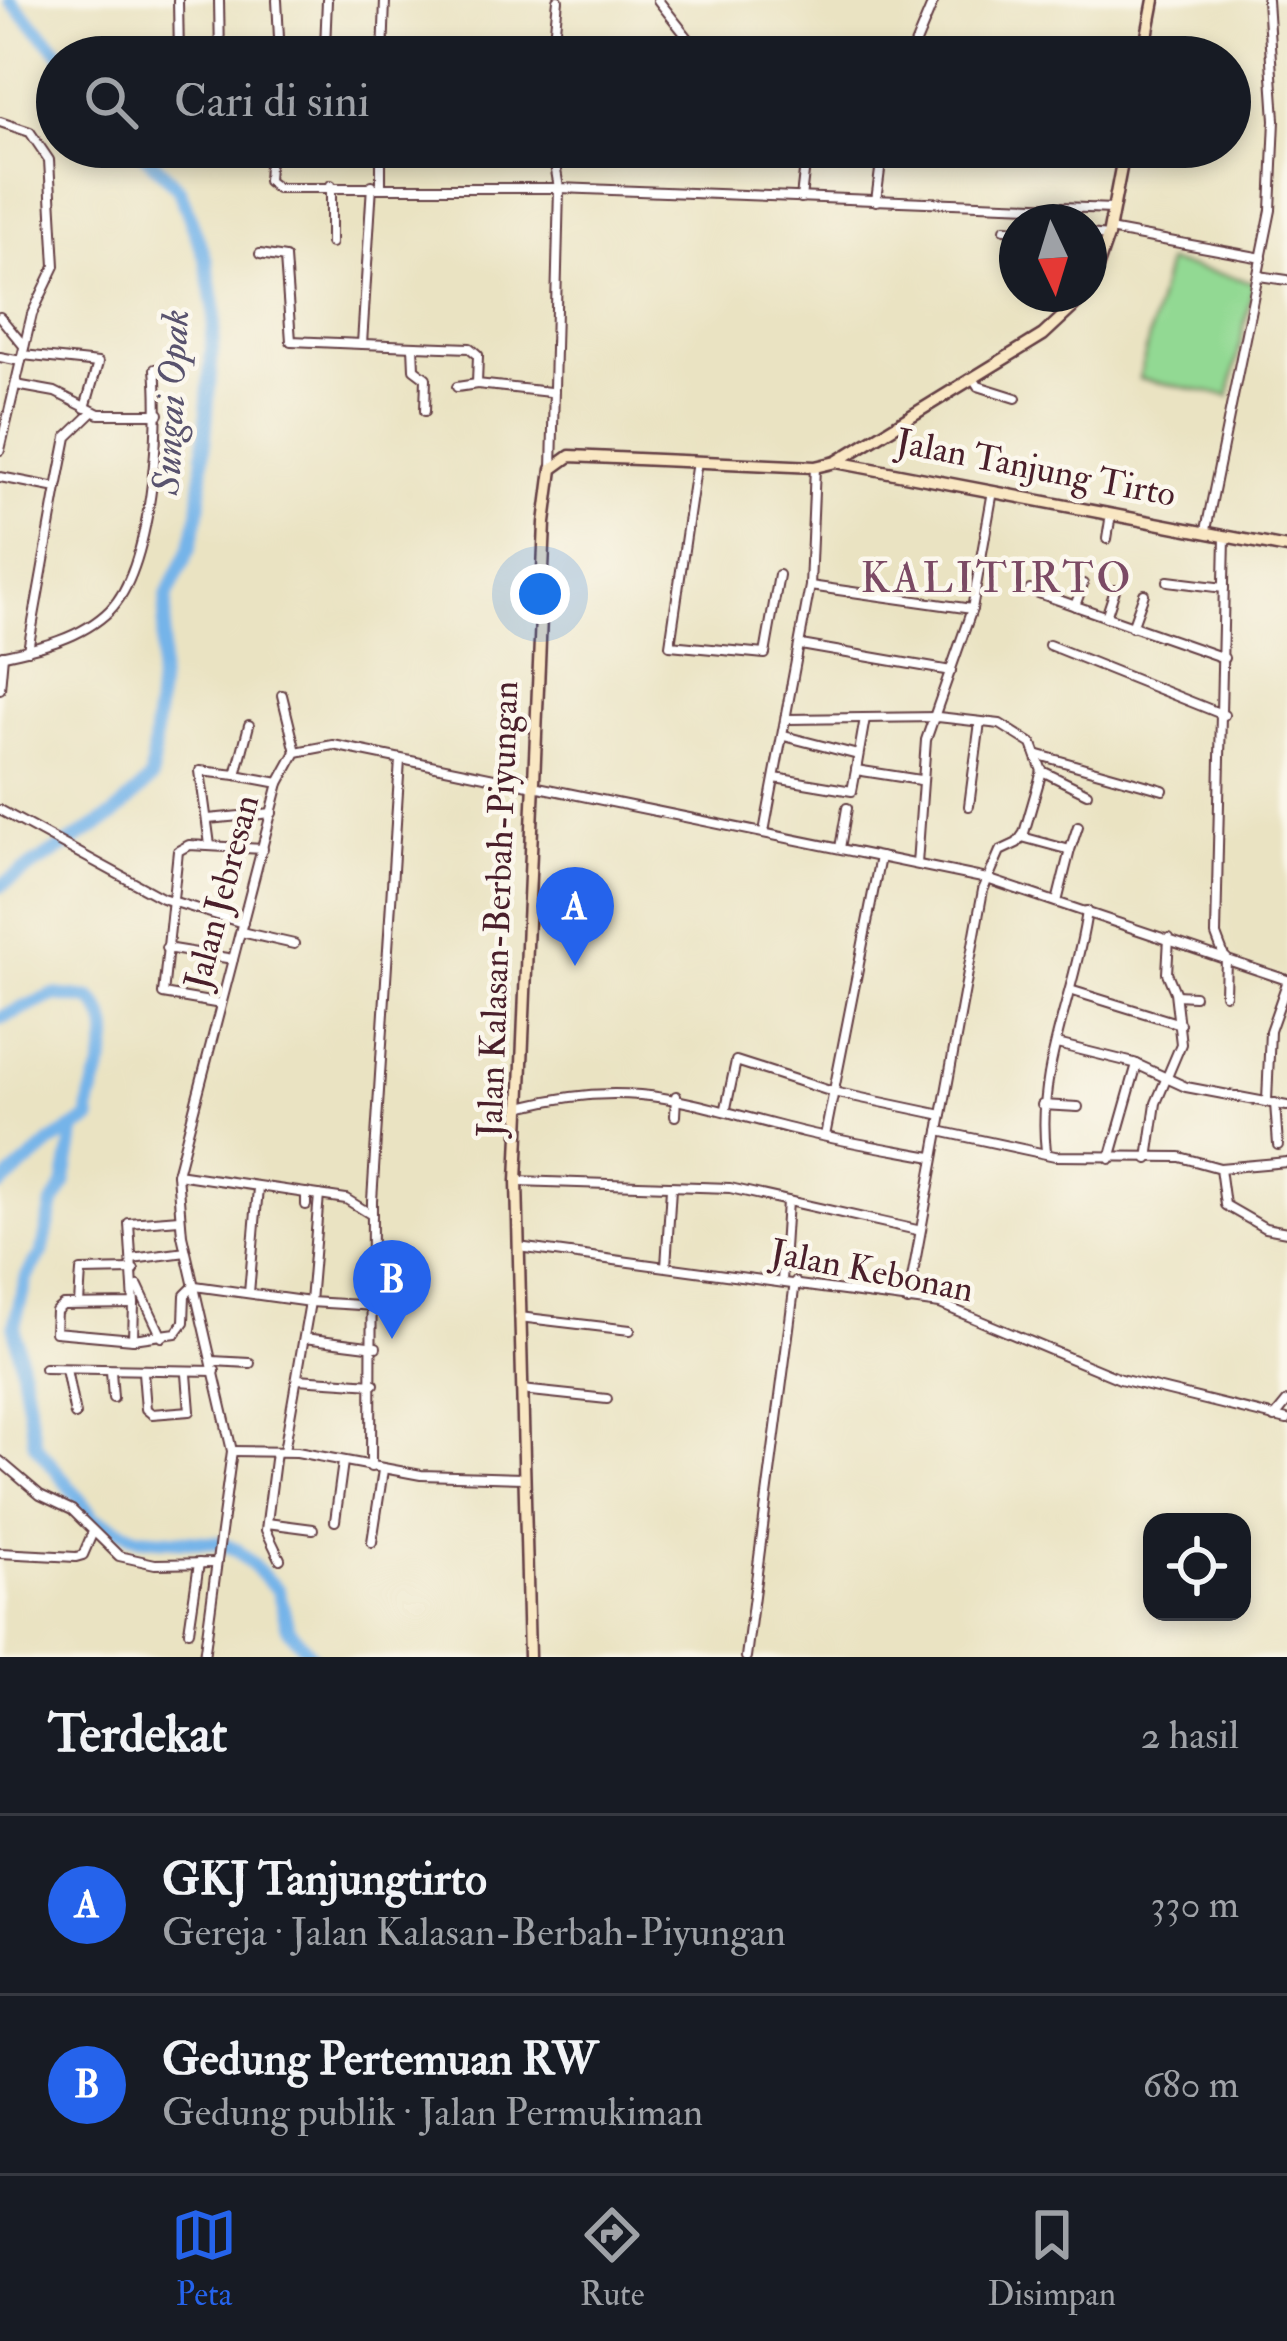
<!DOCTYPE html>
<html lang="id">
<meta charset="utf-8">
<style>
:root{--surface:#171b24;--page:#242831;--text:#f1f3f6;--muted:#9ea1a6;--line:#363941;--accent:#2563eb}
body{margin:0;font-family:"IM FELL Double Pica",serif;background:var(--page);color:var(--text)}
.controls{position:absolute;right:36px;bottom:36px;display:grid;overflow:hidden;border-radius:24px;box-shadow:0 6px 18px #0003}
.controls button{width:108px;height:108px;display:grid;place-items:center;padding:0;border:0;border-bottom:3px solid var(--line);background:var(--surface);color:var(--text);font:60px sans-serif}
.compass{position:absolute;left:999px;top:204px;width:108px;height:108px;border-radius:50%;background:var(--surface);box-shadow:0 6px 18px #0003;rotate:176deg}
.you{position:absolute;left:540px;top:594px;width:42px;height:42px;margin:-30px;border:9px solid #fff;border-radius:50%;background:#1a73e8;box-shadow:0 0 0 18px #1a73e833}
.badge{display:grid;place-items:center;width:78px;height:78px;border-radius:50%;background:var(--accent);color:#fff;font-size:39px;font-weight:700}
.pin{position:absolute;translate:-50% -99px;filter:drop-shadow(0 3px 6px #0008)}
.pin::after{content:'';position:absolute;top:63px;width:42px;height:36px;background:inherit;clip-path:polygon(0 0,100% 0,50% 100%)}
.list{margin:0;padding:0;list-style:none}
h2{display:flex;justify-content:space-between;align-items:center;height:156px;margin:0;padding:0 48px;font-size:51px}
h2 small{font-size:39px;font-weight:400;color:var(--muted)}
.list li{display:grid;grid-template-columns:78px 1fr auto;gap:36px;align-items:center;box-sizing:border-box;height:180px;padding:0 48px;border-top:3px solid var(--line)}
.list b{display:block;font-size:45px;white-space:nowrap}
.list p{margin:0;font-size:39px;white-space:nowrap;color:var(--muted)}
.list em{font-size:39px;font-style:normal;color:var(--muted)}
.icon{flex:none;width:66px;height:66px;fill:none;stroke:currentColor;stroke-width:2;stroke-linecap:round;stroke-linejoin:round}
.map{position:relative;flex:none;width:1287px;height:1657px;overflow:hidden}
.search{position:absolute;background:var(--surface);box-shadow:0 6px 18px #0003;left:36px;right:36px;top:36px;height:132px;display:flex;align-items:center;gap:30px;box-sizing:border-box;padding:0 42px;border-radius:66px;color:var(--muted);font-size:45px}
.sheet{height:516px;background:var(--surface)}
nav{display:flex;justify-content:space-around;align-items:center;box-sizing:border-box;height:168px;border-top:3px solid var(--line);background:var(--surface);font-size:33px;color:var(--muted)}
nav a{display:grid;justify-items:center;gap:6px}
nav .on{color:var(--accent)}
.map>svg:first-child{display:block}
</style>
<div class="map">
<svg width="1287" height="1657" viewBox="0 0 1287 1657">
<rect width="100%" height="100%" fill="#fbf7ec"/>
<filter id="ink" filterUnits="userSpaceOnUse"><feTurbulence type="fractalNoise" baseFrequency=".00833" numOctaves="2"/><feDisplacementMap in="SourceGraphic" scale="24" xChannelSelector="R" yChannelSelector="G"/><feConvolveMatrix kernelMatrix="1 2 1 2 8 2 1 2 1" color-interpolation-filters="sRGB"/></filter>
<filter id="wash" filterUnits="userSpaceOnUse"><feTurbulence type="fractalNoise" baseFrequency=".004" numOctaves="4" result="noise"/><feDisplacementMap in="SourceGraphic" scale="48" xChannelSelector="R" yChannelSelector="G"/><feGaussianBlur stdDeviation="2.7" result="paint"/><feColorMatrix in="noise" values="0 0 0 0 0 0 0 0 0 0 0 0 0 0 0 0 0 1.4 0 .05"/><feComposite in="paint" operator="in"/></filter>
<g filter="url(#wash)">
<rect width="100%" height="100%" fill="#eae3c2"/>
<!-- green -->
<polygon fill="#92d993" stroke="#6e7c5f" stroke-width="3" points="1167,262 1254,282 1229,396 1139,379"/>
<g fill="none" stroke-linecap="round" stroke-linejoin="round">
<!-- river -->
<g stroke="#75b4e9" stroke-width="14">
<polyline points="10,0 64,57"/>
<polyline points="0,886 114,815 151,779 167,595 190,548 199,512 215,311 206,260 179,189 137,147"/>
<path d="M0,1018L54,995L91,999C131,1038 83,1088 90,1119L54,1140L0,1186"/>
<polyline points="74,1132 64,1185 53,1204 42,1253 27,1276 14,1325 35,1444 95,1519 138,1538 221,1543 237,1550 278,1590 288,1628 312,1657"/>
</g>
</g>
</g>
<g filter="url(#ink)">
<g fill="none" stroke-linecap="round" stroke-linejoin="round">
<!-- street casing -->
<g stroke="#623c42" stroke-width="12">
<g id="street">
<polyline points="178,0 179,57"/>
<polyline points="219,0 220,57"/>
<polyline points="277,0 280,57"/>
<polyline points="658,0 703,57"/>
<polyline points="281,46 383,50"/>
<polyline points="325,47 327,0"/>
<polyline points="383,57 385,0"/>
<polyline points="552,57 558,0"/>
<polyline points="910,57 934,0"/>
<polyline points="0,122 30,132 49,160 55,266 32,314 0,450"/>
<polyline points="270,147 268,181 277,188 559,188 1113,209"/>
<polyline points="552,147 559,188 552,469"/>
<polyline points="1091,155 1123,157"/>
<polyline points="372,185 362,344 470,348 478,355 477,384 550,392"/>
<polyline points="381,185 381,147"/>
<polyline points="801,198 807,147"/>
<polyline points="876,201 883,147"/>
<polyline points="1005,229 1017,230"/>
<polyline points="1109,230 1262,258"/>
<polyline points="1089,234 1108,236"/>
<polyline points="331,243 331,185"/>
<polyline points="260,254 285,258 291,341 362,344"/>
<polyline points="1259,276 1287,280"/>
<polyline points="0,317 24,346"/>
<polyline points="413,346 414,369 426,378 425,411"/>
<polyline points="23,355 98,363 85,408"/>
<polyline points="0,357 21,361"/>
<polyline points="973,378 978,386 1016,398"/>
<polyline points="16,385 55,392 99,414 159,414"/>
<polyline points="457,387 477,384"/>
<polyline points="697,461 670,645 765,654 779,575"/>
<polyline points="0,477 57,488 28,650"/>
<polyline points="57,488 67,437 93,412"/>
<polyline points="1206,530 1271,210 1275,120 1267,0"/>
<polyline points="1107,539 1111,514"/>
<polyline points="1168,581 1224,588"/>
<polyline points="810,586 972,609"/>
<polyline points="1030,590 1224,658"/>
<polyline points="1075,606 1083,584"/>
<polyline points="1106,617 1115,590"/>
<polyline points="1132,627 1144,594"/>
<polyline points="801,645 951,671"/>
<polyline points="1049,645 1224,715"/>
<path d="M0,656C38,648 81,639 110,610C152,567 161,426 155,369"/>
<polyline points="0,689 3,655"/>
<polyline points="282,695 296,752"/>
<polyline points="865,718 856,770 920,780"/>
<polyline points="788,719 938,717 1000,724 1032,744 1042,771 1024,833 1017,843 1000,851 983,890 908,1301"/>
<polyline points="249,725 236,775 279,783"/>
<polyline points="784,736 858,755"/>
<polyline points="1039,755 1163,790"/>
<polyline points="1042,771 1087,793"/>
<polyline points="775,778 852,791 856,770"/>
<polyline points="969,806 980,722"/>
<polyline points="0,810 162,898 243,923"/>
<polyline points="208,819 272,813"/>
<polyline points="764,832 810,586 815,467"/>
<polyline points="1022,837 1070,850 1057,902"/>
<polyline points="210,845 200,771 236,775"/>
<polyline points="840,848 847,808"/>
<polyline points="1070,850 1078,826"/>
<polyline points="917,864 926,740 972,609 993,491"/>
<polyline points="241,932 294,944"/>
<polyline points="166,948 233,959"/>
<polyline points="1224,956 1216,935 1225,537"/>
<polyline points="1073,991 1180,1024"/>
<polyline points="1225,994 1226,958"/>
<polyline points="1176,995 1194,996"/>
<polyline points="221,1004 163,994 178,851 189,845 263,849"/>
<polyline points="1057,1044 1134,1063 1186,1087 1287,1106"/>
<polyline points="1267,1101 1270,1031 1287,983"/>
<polyline points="1275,1103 1278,1145"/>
<polyline points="1042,1105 1078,1107"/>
<path d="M520,1107C637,1076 694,1106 804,1132C846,1142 889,1149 932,1157"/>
<polyline points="726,1108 736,1061 833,1092 942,1115"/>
<polyline points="675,1116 676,1096"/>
<polyline points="939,1131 1055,1156 1180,1157 1220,1168 1225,1205 1265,1228 1287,1232"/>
<polyline points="825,1136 880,857"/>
<path d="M1046,1151C1036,1068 1076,993 1087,911"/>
<polyline points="1110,1159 1137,1064"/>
<polyline points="1148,1159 1156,1103 1181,1044 1175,992 1167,973 1169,938"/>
<polyline points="1220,1168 1287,1162"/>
<polyline points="177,1174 346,1199 372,1215"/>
<polyline points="517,1181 730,1188 917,1230"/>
<polyline points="319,1195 310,1302 376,1306"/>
<polyline points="306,1205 306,1193"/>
<polyline points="179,1219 129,1223 134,1304 63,1305 56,1311 55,1332 133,1339 176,1333 184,1322 185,1295 194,1286"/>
<polyline points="518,1247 940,1304 1120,1379 1287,1420"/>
<polyline points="132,1259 186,1252"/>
<polyline points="666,1266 671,1188"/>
<polyline points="782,1281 787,1201"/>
<polyline points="138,1286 162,1337"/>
<polyline points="195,1286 310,1302 284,1451"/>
<polyline points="249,1293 258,1188"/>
<polyline points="79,1304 81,1271 134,1270"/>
<polyline points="519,1317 630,1330"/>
<polyline points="304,1338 376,1347"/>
<polyline points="133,1339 134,1304"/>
<polyline points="212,1361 250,1363"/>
<polyline points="45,1368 215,1371"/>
<polyline points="66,1369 75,1415"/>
<polyline points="111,1371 113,1398"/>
<polyline points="143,1372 146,1409 152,1414 190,1411 187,1374"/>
<polyline points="297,1379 374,1384"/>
<polyline points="522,1390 607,1399"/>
<polyline points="1274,1418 1287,1402"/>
<polyline points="232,1451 297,1452 421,1475 523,1478"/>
<polyline points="276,1452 266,1530 280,1559"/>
<polyline points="0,1461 40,1495 72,1510 119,1556 155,1564 216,1563"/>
<polyline points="371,1467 372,1201 400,760"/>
<polyline points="335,1521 343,1462"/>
<polyline points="267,1523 313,1529"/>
<polyline points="372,1542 383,1470"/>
<polyline points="0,1553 76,1557 83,1555 92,1534"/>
<polyline points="189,1631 199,1563"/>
<polyline points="204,1657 232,1451 182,1235 177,1174 279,783 296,752 333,745 987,879 1287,980"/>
<polyline points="746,1657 795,1282"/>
</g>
</g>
<!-- secondary casing -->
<g stroke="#623c42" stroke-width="15">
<g id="secondary">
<polyline points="1143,57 1154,0"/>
<polyline points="1089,291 1108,236 1125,147"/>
<polyline points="836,462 1287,548"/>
<polyline points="529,1657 517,1181 545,523 552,469 570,456 815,467 836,462 1043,335 1087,294"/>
</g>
</g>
<!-- street -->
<use href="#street" stroke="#fff" stroke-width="8"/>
<!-- secondary -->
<use href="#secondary" stroke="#f9e7c3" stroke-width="10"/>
</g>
</g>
<g text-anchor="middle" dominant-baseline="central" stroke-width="9" stroke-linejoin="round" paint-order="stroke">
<!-- street labels -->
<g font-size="36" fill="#4a1f2b" stroke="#fbf7ec">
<text transform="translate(1036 468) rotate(11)">Jalan Tanjung Tirto</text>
<text transform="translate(222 892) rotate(-75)">Jalan Jebresan</text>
<text transform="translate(498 909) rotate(-88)">Jalan Kalasan-Berbah-Piyungan</text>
<text transform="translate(872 1271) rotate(11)">Jalan Kebonan</text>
</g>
<!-- water labels -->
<g font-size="39" font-style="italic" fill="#59536e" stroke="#fbf7ec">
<text transform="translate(171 402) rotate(-87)">Sungai Opak</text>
</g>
<!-- quarter labels -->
<g font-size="42" letter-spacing="3" fill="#7b4a64" stroke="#fbf7ec">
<text x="997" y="579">KALITIRTO</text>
</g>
</g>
</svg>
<div class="controls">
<button><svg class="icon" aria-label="locate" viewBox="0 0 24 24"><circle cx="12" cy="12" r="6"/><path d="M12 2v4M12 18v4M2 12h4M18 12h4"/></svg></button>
</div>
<svg class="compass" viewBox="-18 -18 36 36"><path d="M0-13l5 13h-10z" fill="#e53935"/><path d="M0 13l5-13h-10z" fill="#9ea1a6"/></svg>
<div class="you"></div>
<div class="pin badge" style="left:575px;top:966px">A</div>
<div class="pin badge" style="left:392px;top:1339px">B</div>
<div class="search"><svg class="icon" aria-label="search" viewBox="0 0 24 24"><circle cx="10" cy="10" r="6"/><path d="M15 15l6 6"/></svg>Cari di sini</div>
</div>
<section class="sheet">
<h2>Terdekat<small>2 hasil</small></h2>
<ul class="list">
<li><span class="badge">A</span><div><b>GKJ Tanjungtirto</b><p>Gereja · Jalan Kalasan-Berbah-Piyungan</p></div><em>330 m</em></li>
<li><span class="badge">B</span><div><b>Gedung Pertemuan RW</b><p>Gedung publik · Jalan Permukiman</p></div><em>680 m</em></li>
</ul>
</section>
<nav>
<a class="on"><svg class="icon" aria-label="map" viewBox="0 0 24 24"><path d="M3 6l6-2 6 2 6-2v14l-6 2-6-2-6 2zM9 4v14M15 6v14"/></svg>Peta</a>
<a><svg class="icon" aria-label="directions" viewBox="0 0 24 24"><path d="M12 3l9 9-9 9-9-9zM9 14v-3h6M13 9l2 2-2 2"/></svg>Rute</a>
<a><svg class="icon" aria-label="saved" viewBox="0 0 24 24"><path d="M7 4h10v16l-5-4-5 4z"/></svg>Disimpan</a>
</nav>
